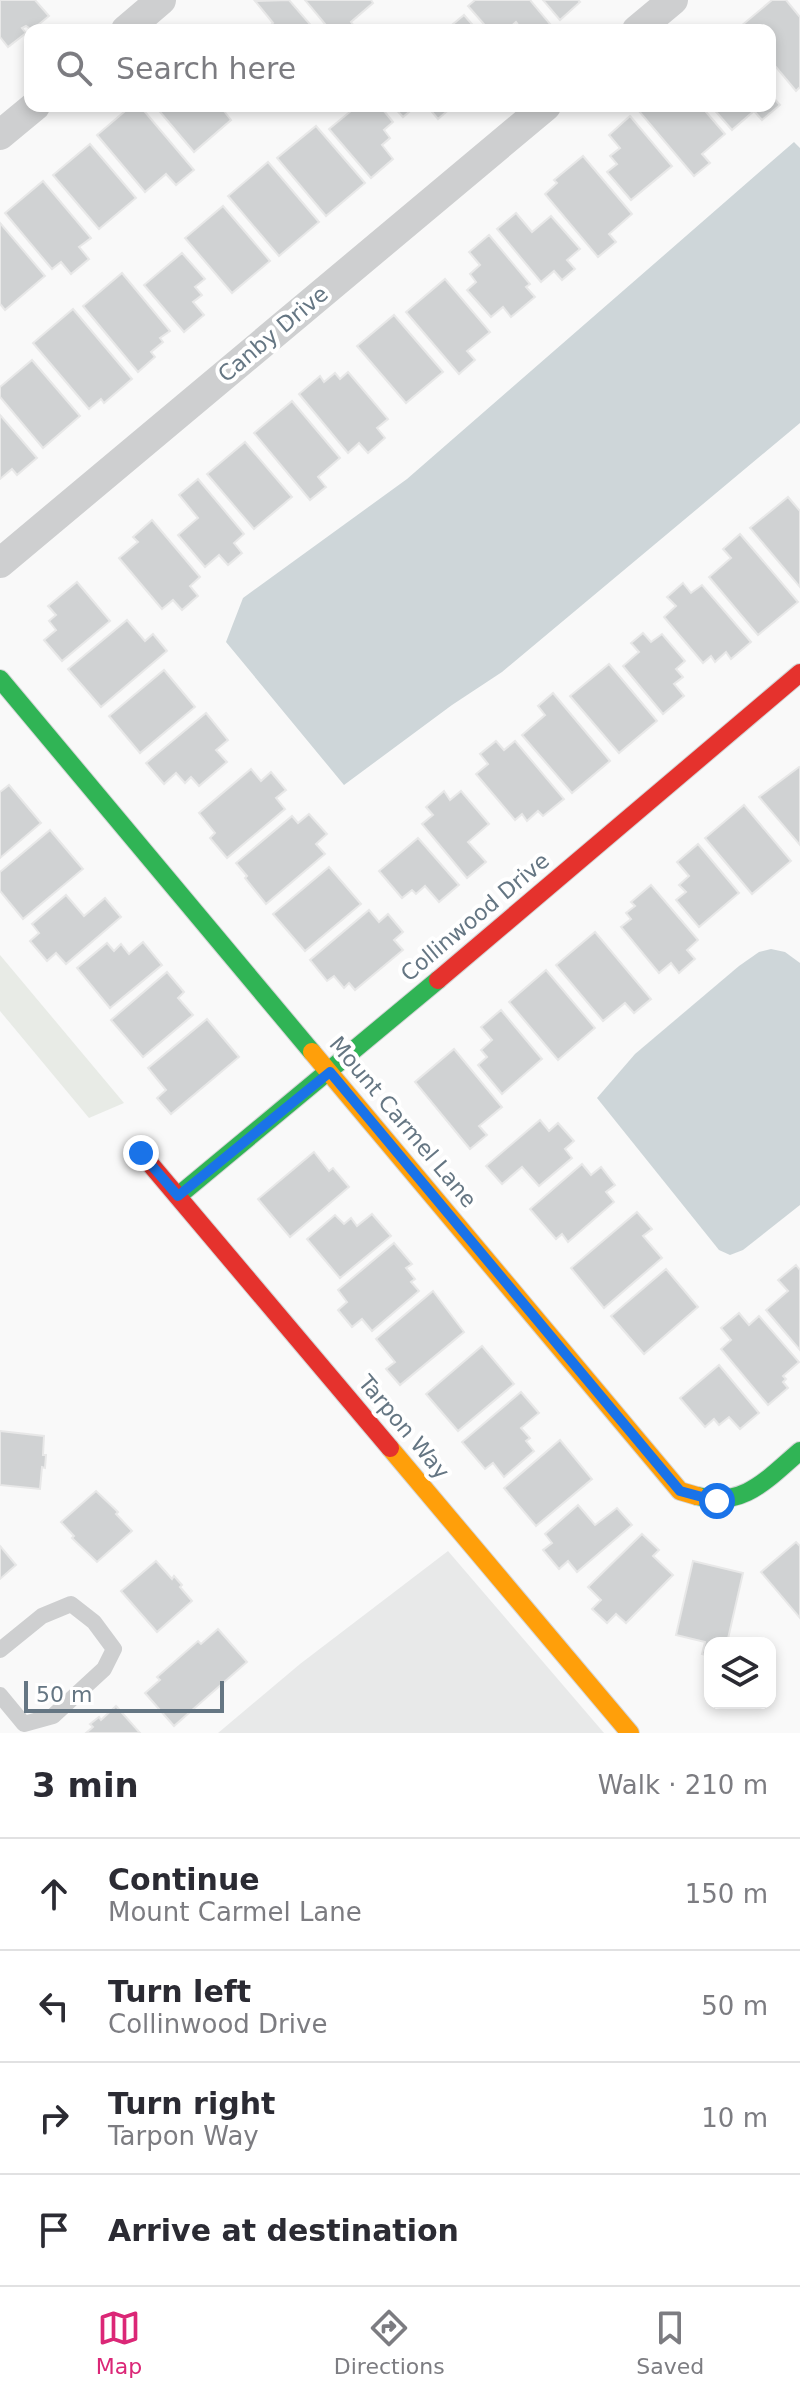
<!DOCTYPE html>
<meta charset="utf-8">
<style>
:root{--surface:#fff;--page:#f7f7f7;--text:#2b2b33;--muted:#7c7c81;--line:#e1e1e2;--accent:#db2777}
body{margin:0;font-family:"DejaVu Sans",sans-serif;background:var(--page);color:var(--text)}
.controls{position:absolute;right:24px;bottom:24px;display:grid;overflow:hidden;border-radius:16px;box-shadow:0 4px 12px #0003}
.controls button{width:72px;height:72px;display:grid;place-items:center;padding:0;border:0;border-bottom:2px solid var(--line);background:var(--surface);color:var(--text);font:40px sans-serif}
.scale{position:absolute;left:24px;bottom:20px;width:200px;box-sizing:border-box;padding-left:8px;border:4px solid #657683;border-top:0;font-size:22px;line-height:28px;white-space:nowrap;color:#657683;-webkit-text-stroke:6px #fff;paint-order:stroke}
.stop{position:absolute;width:24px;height:24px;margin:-18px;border:6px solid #1a73e8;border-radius:50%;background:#fff}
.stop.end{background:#1a73e8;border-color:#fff;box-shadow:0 2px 8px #0008}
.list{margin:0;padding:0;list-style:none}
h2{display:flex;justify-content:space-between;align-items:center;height:104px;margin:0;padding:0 32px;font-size:34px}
h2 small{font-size:26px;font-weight:400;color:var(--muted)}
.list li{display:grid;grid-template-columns:52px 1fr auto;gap:24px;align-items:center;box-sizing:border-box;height:112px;padding:0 32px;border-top:2px solid var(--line)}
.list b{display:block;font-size:30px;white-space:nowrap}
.list p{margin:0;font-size:26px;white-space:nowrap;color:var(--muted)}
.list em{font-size:26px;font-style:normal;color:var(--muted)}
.icon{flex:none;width:44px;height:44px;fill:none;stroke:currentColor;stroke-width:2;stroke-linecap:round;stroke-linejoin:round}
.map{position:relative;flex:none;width:800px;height:1733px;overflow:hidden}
.search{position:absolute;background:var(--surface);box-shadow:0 4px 12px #0003;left:24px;right:24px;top:24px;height:88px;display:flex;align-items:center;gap:20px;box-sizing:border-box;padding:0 28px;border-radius:16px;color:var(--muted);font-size:30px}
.sheet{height:552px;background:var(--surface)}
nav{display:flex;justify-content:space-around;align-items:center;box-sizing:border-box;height:112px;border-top:2px solid var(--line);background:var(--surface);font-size:22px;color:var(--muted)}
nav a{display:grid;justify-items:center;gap:4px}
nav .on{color:var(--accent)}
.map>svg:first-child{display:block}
</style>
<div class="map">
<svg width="800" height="1733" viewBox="0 0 800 1733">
<rect width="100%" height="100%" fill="#f9f9f9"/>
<!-- built -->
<polygon fill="#e8e9e9" points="448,1551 604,1733 218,1733 300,1664"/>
<!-- green -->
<polygon fill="#e8ebe6" points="0,955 124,1103 89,1118 0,1011"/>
<!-- water -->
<g fill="#ced6d9">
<polygon points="794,142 800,148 800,423 502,672 452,705 344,785 226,642 243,598 407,479"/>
<polygon points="771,949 785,952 800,963 800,1205 743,1250 730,1255 719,1250 597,1098 635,1054 739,966 759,952"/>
</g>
<!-- building -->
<g fill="#d0d2d3" stroke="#e8e8e8" stroke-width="2">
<polygon points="0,0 35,0 49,16 32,30 26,26 22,28 26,33 8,47 0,37"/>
<polygon points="289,0 315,30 265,30 273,23 255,1"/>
<polygon points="305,0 371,0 373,3 351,22 357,30 330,30"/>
<polygon points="475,0 530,0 551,25 544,30 522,30 516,22 507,30 489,30 468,6"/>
<polygon points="578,0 580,2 560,20 543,0"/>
<polygon points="772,0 786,0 800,17 800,87 796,91 770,60 770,30 745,30 741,26"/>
<polygon points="464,15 477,30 446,30"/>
<polygon points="770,94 780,105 762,120 754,111 732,130 711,106 770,106"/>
<polygon points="131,106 140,106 194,170 176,185 166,174 145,192 97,135"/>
<polygon points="155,106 220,106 231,120 194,152"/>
<polygon points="357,106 380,106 393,122 384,130 390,138 382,145 393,159 371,178 329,129"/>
<polygon points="393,106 416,106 403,117"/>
<polygon points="427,106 453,106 438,119"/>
<polygon points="643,106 701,106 725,134 702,154 710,163 694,176 638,110"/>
<polygon points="630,116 672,166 631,200 607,172 617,164 610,156 620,148 609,135"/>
<polygon points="316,126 365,183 326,216 277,158"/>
<polygon points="90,144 136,198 99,229 53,175"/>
<polygon points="583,156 632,214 609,234 616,242 598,257 545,194 557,183 554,180"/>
<polygon points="268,162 319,222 279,256 228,196"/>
<polygon points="43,181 91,238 79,247 89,259 71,274 61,262 52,269 5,213"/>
<polygon points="223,206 270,261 232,293 185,238"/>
<polygon points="516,213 532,232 551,216 580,249 567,260 575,269 562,280 554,271 541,282 497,229"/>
<polygon points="0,223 45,276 5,310 0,304"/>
<polygon points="489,235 530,284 526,287 535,297 511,317 503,307 491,317 467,290 476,282 470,274 480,265 469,252"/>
<polygon points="182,253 205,279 195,287 202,295 193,302 204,315 184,332 144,285"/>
<polygon points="122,273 170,331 160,338 163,342 151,352 155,357 138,372 83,306"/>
<polygon points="445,279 490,332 467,351 475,360 459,374 406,312"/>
<polygon points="73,309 132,379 104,403 101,399 89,409 33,343"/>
<polygon points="394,315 443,372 406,403 357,346"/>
<polygon points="32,360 80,416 43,448 0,397 0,387"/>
<polygon points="348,372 388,419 377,428 385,438 368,453 359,443 348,453 299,394 320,376 324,382 335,373 340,379"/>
<polygon points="292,401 340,458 318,477 326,487 310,500 254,433"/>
<polygon points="0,415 37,458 17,475 12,469 0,479"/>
<polygon points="245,442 292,497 254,529 207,474"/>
<polygon points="198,479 244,534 234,543 242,553 228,565 219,555 205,567 178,535 198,518 179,495"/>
<polygon points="788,497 800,511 800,587 750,528"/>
<polygon points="152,520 200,577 190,586 198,596 182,610 173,600 162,609 119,558 138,542 133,537"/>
<polygon points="740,534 798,602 758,635 709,577 731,558 723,549"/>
<polygon points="77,582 110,621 62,661 44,640 56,630 49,621 56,615 48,606"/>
<polygon points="683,583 691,593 702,585 751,642 731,659 726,652 715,662 711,656 703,663 664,617 676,606 667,597"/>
<polygon points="127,620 145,641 153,634 167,651 101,707 68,669"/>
<polygon points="643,633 651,642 662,634 685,661 676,669 683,677 674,684 684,696 663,714 623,666 639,652 631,643"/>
<polygon points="609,664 657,721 619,753 570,696"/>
<polygon points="164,670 195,707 140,753 109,716"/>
<polygon points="553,693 610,761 572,793 522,735 545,715 538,706"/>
<polygon points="206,713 228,740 216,750 227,762 199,786 191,777 185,783 176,773 164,784 146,763"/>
<polygon points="496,741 504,750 515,741 564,799 543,816 538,811 527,821 522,814 515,820 476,774 488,764 480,754"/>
<polygon points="799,767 800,768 800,845 759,797"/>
<polygon points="251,769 261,781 271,772 286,790 276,798 285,809 227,858 210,838 215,833 199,813"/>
<polygon points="9,785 41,823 0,858 0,792"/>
<polygon points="444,791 450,800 461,791 489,824 468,842 486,862 467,878 422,824 433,815 426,807"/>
<polygon points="744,805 791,861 752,894 705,838"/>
<polygon points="309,814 327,834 316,844 325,854 266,904 245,878 247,876 236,863 292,816 298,823"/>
<polygon points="50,830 83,869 23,919 0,891 0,872"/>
<polygon points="418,838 459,885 439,902 425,886 416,894 412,890 402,898 379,871"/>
<polygon points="698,844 739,893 699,927 676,900 686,892 679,885 689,876 677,862"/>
<polygon points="329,867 361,904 305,951 273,914"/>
<polygon points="651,885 698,940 687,950 695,959 679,973 671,963 659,973 621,927 631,919 626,913 635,906 631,902"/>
<polygon points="66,895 84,916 105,898 121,917 66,964 56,953 47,961 30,941 39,933 32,924"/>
<polygon points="369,910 379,922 388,914 403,932 394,940 403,950 355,990 349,983 344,988 334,976 327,981 310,960"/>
<polygon points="595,932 651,999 634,1013 625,1003 603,1021 556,965"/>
<polygon points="143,942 162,965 110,1008 77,968 107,943 114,951 121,944 129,954"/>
<polygon points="546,970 595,1028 558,1060 509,1002"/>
<polygon points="167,972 184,992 178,998 193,1015 143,1057 111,1020"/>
<polygon points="501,1010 542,1059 502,1094 478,1065 487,1057 481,1050 492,1040 481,1027"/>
<polygon points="207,1019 239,1057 171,1114 157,1098 166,1090 148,1068"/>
<polygon points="454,1049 502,1107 479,1126 487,1135 470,1149 415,1082"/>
<polygon points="540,1120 549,1131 558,1123 574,1141 565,1149 572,1158 539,1186 522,1167 502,1184 486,1166"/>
<polygon points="314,1152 329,1171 333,1168 349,1187 290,1237 258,1199"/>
<polygon points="582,1164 591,1175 601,1167 615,1185 606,1192 614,1202 568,1242 562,1234 556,1239 530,1209"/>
<polygon points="637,1212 652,1229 643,1236 662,1258 604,1308 571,1268"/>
<polygon points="372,1214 391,1236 340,1278 307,1239 335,1215 344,1224 351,1218 357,1226"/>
<polygon points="394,1243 412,1264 406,1268 415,1279 411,1282 419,1291 372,1331 362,1319 352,1327 338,1310 347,1302 338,1290"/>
<polygon points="796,1265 800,1270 800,1350 766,1310 788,1291 778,1280"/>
<polygon points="666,1269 698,1307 644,1354 611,1316"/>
<polygon points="433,1291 464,1332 400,1385 386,1369 395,1362 376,1339"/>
<polygon points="739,1313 749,1325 759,1316 799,1362 783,1376 786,1379 783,1382 788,1388 768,1405 721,1349 731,1340 721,1328"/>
<polygon points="482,1346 514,1384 458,1431 426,1394"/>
<polygon points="719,1365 759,1413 740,1429 729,1417 719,1425 714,1419 705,1427 680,1398"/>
<polygon points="521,1392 539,1413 521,1428 530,1438 526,1441 534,1451 504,1477 493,1463 485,1469 462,1442"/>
<polygon points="0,1431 44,1436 43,1455 46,1455 45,1468 42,1467 40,1489 0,1485"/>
<polygon points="560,1440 592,1479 536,1526 504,1488"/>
<polygon points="96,1491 118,1512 116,1514 132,1531 97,1562 72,1538 74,1536 61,1522"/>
<polygon points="578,1505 595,1525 617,1508 632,1525 577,1572 568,1561 559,1569 543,1550 552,1543 545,1534"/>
<polygon points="642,1534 659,1550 653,1556 673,1575 626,1623 616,1614 607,1623 592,1609 601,1600 588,1587"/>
<polygon points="796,1542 800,1546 800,1618 761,1572"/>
<polygon points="0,1546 16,1565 0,1579"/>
<polygon points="156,1561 172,1579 174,1576 182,1585 180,1587 192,1601 157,1632 121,1591"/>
<polygon points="693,1561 743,1573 727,1643 710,1643 710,1656 702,1654 705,1642 676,1635"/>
<polygon points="218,1629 247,1662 174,1726 145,1693 160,1680 157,1677 198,1641 201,1644"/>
<polygon points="116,1706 140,1733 86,1733 93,1727 90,1724 99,1717 101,1720"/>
</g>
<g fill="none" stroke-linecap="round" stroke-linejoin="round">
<!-- fast casing -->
<g stroke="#d5d6d7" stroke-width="20">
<g id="fast">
<polyline points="0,679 312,1052"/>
<polyline points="178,1196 438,980"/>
<path d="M697,1496C744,1508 767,1479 800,1451"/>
</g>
</g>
<!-- slow casing -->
<g stroke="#d5d6d7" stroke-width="20">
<g id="slow">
<polyline points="312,1052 680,1491 697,1496"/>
<polyline points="390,1448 630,1733"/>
</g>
</g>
<!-- jam casing -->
<g stroke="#d5d6d7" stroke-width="20">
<g id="jam">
<polyline points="438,980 800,673"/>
<polyline points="141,1153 390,1448"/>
</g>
</g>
<!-- lane -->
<polyline stroke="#cecfd0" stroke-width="16" points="0,1650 42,1616 71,1604 94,1622 114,1649 104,1669 53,1716 24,1724 0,1695"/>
<!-- street -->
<g stroke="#cecfd0" stroke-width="30">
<polyline points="126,30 161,0"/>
<polyline points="637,30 673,0"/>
<polyline points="0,135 35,106"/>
<polyline points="0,563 546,106"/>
</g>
<!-- fast -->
<use href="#fast" stroke="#30b455" stroke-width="18"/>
<!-- slow -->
<use href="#slow" stroke="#ff9f0a" stroke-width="18"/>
<!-- jam -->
<use href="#jam" stroke="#e5322d" stroke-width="18"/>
</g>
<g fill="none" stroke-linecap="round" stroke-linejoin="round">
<!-- route -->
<polyline stroke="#1a73e8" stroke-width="10" points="141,1153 178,1196 330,1072 680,1491 717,1501"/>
</g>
<g text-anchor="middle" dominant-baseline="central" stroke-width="8" stroke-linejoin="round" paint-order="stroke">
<!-- street labels -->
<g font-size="22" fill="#657683" stroke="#fff">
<text transform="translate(273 334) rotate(-40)">Canby Drive</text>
<text transform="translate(475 917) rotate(-40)">Collinwood Drive</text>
<text transform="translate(403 1122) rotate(50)">Mount Carmel Lane</text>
<text transform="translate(404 1427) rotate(50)">Tarpon Way</text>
</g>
</g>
</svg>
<div class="controls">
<button><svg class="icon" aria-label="layers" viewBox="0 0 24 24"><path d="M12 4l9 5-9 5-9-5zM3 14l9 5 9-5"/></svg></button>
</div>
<div class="scale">50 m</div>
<div class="stop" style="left:717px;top:1501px"></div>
<div class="stop end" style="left:141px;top:1153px"></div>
<div class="search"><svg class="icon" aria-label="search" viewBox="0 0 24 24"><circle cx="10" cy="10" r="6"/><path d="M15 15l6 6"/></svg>Search here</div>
</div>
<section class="sheet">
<h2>3 min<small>Walk · 210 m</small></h2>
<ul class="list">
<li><svg class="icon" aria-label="ahead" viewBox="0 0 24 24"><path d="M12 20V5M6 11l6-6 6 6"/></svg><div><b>Continue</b><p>Mount Carmel Lane</p></div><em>150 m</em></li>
<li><svg class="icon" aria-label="left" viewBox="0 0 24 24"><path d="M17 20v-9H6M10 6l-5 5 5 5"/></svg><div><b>Turn left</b><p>Collinwood Drive</p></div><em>50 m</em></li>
<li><svg class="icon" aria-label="right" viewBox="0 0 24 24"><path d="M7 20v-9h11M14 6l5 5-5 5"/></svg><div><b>Turn right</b><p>Tarpon Way</p></div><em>10 m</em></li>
<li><svg class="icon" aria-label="arrive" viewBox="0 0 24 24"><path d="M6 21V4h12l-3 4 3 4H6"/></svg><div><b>Arrive at destination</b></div></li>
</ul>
</section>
<nav>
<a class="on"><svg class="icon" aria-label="map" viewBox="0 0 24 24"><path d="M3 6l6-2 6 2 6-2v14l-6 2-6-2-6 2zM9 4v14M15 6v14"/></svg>Map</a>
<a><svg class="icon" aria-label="directions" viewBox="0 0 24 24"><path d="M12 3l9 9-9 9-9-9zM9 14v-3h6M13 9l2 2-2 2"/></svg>Directions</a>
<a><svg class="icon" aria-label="saved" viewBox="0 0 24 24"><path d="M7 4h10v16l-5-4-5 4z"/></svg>Saved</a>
</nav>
